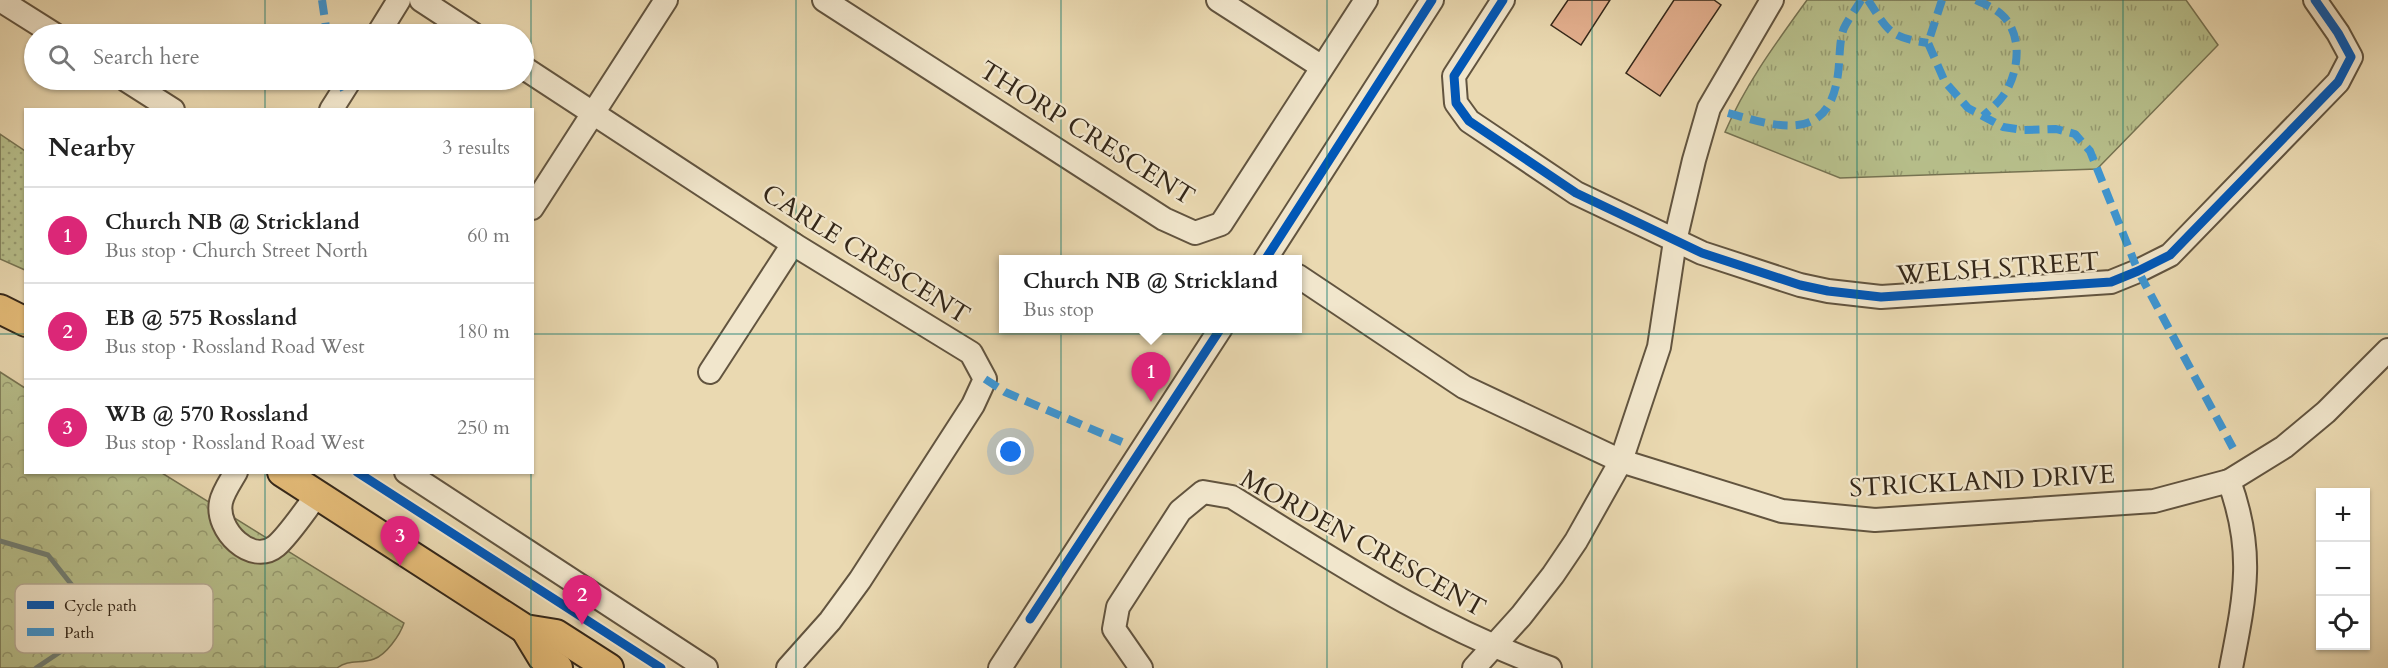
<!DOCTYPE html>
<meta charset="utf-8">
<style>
:root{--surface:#fff;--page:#f2f2f2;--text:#222;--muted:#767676;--line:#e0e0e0;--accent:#db2777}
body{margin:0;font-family:Cardo,serif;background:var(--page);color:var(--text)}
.controls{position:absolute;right:18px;bottom:18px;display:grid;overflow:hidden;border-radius:0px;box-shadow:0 2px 4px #0004}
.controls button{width:54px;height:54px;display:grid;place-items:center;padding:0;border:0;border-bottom:2px solid var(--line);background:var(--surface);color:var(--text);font:30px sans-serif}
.you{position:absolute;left:1011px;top:452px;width:21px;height:21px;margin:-15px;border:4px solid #fff;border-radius:50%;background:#1a73e8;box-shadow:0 0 0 9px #1a73e833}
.badge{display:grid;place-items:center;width:39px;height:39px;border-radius:50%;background:var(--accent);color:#fff;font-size:20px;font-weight:700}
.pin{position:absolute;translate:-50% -50px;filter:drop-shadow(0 2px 3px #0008)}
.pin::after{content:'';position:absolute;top:32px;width:21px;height:18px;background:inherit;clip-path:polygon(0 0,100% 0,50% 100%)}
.popup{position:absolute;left:999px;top:255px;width:303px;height:78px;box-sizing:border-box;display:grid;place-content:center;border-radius:0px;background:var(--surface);filter:drop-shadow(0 2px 4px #0005);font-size:20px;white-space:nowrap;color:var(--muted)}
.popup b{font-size:22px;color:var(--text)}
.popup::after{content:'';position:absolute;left:50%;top:100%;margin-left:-12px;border:12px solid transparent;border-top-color:var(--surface)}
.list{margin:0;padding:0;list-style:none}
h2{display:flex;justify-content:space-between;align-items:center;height:78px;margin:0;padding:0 24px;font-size:26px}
h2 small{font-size:20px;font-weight:400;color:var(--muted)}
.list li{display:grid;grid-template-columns:39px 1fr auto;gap:18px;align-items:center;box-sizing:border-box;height:96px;padding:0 24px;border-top:2px solid var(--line)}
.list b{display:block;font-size:22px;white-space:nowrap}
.list p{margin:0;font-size:20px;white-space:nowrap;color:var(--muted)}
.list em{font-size:20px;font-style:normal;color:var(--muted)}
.icon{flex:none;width:33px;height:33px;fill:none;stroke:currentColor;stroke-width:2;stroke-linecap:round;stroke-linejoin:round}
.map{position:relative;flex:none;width:2388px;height:668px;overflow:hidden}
.search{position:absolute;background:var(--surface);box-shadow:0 2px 4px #0004;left:24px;top:24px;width:510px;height:66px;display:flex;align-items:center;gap:15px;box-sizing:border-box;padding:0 21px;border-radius:33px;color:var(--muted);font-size:22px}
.panel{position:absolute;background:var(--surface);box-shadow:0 2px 4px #0004;left:24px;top:108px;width:510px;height:366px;border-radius:0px}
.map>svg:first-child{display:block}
</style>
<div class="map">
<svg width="2388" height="668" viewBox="0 0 2388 668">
<defs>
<pattern id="grass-dots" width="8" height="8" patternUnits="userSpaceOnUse" patternTransform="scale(1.5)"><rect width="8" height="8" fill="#b7bf8b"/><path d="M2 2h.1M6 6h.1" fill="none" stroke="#969b71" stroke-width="1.8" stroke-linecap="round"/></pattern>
<pattern id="forest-crowns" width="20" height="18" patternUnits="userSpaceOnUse" patternTransform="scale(1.5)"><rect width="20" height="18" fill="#b7bf8b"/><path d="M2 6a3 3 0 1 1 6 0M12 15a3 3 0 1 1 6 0" fill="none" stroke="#969b71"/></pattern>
<pattern id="park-tufts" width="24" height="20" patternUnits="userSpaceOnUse" patternTransform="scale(1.5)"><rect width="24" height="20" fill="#b7bf8b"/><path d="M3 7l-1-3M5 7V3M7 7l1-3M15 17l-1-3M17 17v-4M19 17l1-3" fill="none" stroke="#969b71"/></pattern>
</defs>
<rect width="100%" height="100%" fill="#ead9b1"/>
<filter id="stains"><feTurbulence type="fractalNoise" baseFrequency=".00333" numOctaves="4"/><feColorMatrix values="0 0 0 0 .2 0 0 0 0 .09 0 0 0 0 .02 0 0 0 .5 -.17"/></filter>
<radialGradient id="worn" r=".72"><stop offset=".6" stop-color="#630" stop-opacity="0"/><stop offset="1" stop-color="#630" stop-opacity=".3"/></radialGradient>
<!-- grass -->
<polygon fill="url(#grass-dots)" stroke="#767352" stroke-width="1.5" points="0,134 25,151 25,270 0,259"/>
<!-- forest -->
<path fill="url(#forest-crowns)" stroke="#767352" stroke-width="1.5" d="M0,372L25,388L26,472L162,473L404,623C400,635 386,655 374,659C361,664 349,659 337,668H0Z"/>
<!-- park -->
<path fill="url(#park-tufts)" stroke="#767352" stroke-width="1.5" d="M1807,0H2186L2218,45L2097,169L1840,178L1725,132C1746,83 1776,43 1807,0Z"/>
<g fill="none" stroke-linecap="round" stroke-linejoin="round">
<!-- stream -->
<polyline stroke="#717f75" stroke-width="5" points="0,541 48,555 79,594 75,642 36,668"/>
</g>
<!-- building -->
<g fill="#e3af8e" stroke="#342719" stroke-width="1.5">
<polygon points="1568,0 1610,0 1581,45 1551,25"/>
<polygon points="1674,0 1714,0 1721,5 1660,96 1626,73"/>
</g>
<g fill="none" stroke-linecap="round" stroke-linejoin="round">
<!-- minor casing -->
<g stroke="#62543f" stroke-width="26">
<g id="minor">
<polyline points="0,0 54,34"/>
<polyline points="421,0 473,34"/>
<polyline points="824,0 1164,219 1195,233 1221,224 1366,0"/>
<polyline points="1218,0 1322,67"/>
<polyline points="1503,0 1454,76 1456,103 1469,121 1576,193 1702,253 1800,285 1828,291 1881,297 2111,282 2138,271 2170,255 2338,82 2351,57 2338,33 2315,0"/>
<polyline points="378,34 399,0"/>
<polyline points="524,68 793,244 971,353 985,379 973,405 860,580 830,621 788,668"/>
<polyline points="126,80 173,110"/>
<polyline points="331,110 350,80"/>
<polyline points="532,208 666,0"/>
<polyline points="1265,260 1432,0"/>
<polyline points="1298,276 1464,387 1621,461 1782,511 1875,520 2154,501 2229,481 2284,447 2326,412 2388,350"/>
<polyline points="710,372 793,244"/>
<path d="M236,472C231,481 223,492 221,502C215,530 252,566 276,546C289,535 306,509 317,495"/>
<polyline points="406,472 706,668"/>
<path d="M2229,481C2255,552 2245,596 2231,668"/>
<polyline points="1000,668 1221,328"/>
<path d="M1141,668L1114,629L1118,607L1180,511L1203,492L1232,497C1337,562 1432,626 1550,668"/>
<polyline points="1474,668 1521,616 1553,575 1576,541 1621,461 1659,347 1675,241 1694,160 1709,108 1772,0"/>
</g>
</g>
<!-- major casing -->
<g stroke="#342719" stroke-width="32">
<g id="major">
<polyline points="0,309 26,322"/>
<polyline points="282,472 525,629 556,634 609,668"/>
<polyline points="525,629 542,657 558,668"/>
</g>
</g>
<!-- minor -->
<use href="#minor" stroke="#f1e6cc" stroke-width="22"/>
<!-- major -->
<use href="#major" stroke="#e5bc78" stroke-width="28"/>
<!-- quiet -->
<g stroke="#3d96d4" stroke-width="8" stroke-dasharray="15 8" stroke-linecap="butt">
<polyline points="322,0 327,34"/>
<path d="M1868,0C1889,32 1889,37 1928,43"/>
<polyline points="1942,0 1928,43 1945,82 1968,108 2003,127 2024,130 2056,129 2075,134 2090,151 2138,271 2233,448"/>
<path d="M1976,0C1985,4 1994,8 2001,14C2024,34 2019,74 2003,96C1998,103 1990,110 1983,116"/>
<polyline points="339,80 344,90"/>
<path d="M1728,113C1778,127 1829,144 1838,74C1840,60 1839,40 1844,28C1849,18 1856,9 1861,0"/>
<polyline points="985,379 1005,392 1122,442"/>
</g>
<!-- cycleway casing -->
<g stroke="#f1e6cc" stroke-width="13">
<g id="cycleway">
<polyline points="1503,0 1454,76 1456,103 1469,121 1576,193 1702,253 1800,285 1828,291 1881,297 2111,282 2138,271 2170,255 2338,82 2351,57 2338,33 2315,0"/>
<polyline points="1265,260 1432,0"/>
<polyline points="357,472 661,668"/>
<polyline points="1030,619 1221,328"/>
</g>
</g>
<!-- cycleway -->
<use href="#cycleway" stroke="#0057b8" stroke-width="9"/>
</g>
<!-- grid -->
<path fill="none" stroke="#0f766e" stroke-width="1.5" stroke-opacity="0.55" d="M265,0V34M531,0V110M796,0V668M1061,0V668M1327,0V668M1592,0V668M1857,0V668M2123,0V668M265,80V110M0,334H26M532,334H2388M265,472V668M531,472V668"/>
<g text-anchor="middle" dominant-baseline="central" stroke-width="4.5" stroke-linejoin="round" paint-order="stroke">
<!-- street labels -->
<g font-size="26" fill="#342719" stroke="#f1e6cc">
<text transform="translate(1087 133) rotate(32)">THORP CRESCENT</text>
<text transform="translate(866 254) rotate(32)">CARLE CRESCENT</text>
<text transform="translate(1998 268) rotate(-4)">WELSH STREET</text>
<text transform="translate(1982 481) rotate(-3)">STRICKLAND DRIVE</text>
<text transform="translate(1363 543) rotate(29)">MORDEN CRESCENT</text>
</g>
</g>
<!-- legend -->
<rect x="15" y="584" width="198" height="69" rx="9" fill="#f1e6cc" stroke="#b8ad96" stroke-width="1.5"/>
<rect x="27" y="601" width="27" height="8" fill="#0057b8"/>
<rect x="27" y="628" width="27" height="8" fill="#3d96d4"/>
<g font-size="16" fill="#342719">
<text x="64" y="611">Cycle path</text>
<text x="64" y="638">Path</text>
</g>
<rect width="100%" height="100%" filter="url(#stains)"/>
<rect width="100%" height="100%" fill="url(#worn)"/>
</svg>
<div class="controls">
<button>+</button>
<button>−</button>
<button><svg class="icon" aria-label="locate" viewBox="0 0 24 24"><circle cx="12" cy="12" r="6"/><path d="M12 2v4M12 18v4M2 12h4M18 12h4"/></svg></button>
</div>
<div class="you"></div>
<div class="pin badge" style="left:1151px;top:402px">1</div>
<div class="popup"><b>Church NB @ Strickland</b>Bus stop</div>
<div class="pin badge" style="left:582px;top:625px">2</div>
<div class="pin badge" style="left:400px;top:566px">3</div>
<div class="search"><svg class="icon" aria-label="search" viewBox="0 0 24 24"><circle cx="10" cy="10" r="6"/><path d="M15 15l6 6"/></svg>Search here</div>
<section class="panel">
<h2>Nearby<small>3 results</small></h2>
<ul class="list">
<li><span class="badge">1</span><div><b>Church NB @ Strickland</b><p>Bus stop · Church Street North</p></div><em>60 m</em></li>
<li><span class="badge">2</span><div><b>EB @ 575 Rossland</b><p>Bus stop · Rossland Road West</p></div><em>180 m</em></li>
<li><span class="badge">3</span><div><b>WB @ 570 Rossland</b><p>Bus stop · Rossland Road West</p></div><em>250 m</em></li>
</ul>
</section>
</div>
